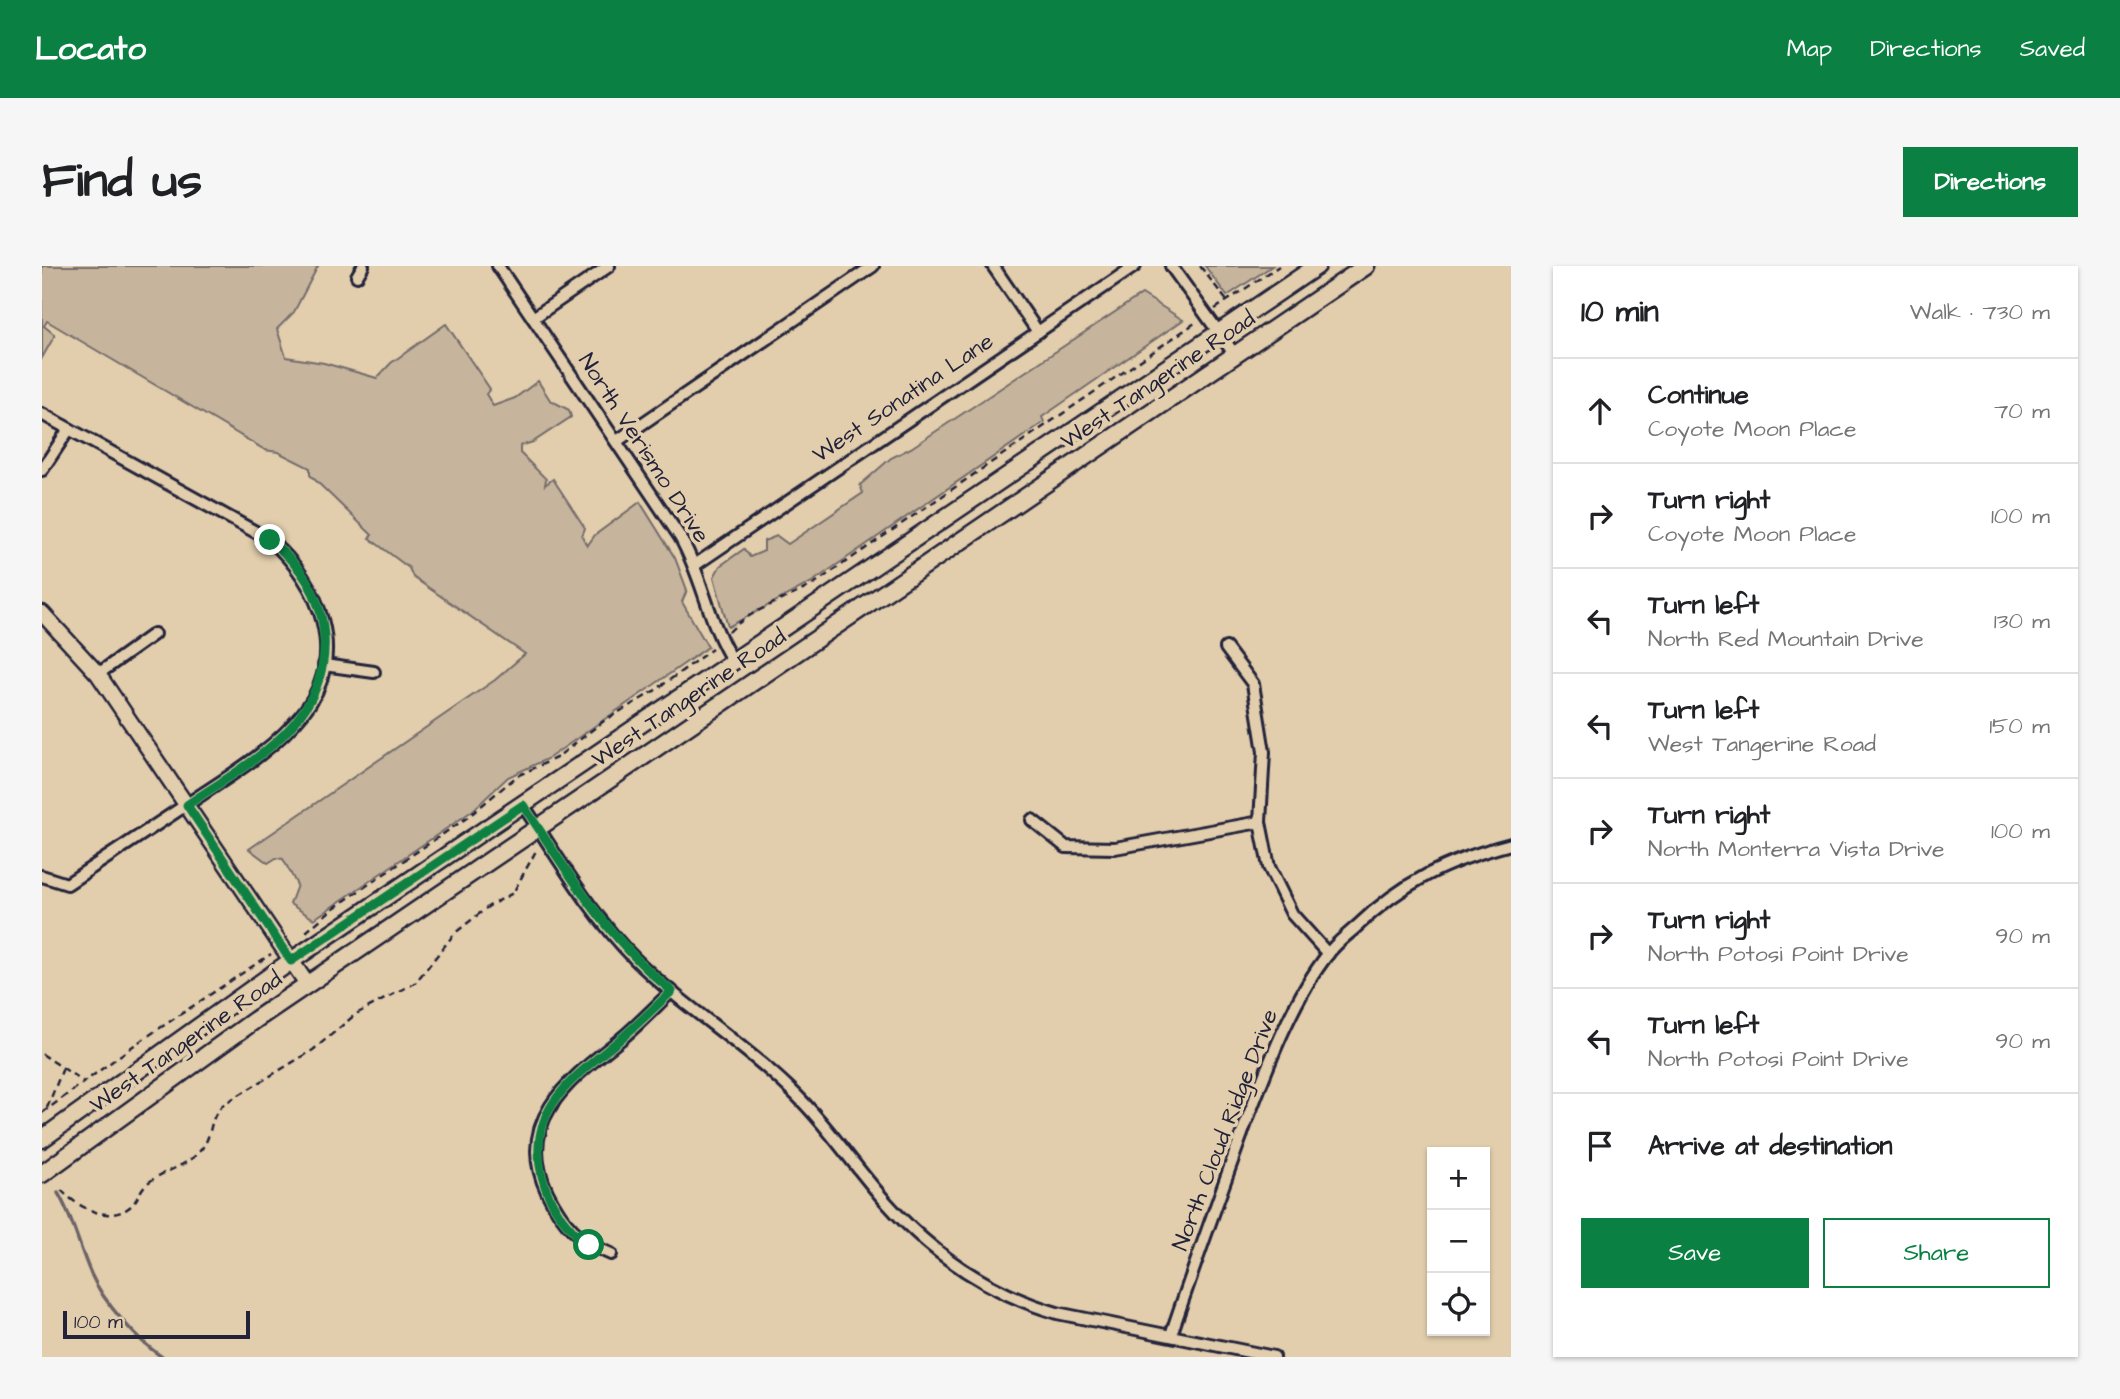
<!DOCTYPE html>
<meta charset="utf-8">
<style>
:root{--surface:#fff;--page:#f6f6f6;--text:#202124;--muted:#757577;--line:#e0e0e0;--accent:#0b8043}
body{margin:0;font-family:"Architects Daughter",sans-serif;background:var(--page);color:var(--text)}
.controls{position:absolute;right:21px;bottom:21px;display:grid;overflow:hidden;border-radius:0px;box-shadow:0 2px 5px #0004}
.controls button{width:63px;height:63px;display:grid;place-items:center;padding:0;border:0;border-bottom:2px solid var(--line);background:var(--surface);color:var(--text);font:35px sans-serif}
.scale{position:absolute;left:21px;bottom:18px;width:187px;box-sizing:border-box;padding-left:7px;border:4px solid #22223b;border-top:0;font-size:19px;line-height:24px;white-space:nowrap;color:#22223b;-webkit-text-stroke:5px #e2ceac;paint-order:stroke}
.stop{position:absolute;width:21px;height:21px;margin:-16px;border:5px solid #0b8043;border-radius:50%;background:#fff}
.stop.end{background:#0b8043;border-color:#fff;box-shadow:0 2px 7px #0008}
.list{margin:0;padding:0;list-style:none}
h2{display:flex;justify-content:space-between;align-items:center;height:91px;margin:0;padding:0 28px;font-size:30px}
h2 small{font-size:23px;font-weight:400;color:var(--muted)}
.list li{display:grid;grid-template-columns:46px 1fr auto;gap:21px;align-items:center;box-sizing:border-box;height:105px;padding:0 28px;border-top:2px solid var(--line)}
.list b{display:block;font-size:26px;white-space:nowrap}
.list p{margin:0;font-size:23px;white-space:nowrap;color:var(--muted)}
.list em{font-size:23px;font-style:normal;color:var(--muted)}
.actions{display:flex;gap:14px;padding:21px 28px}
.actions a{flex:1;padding:16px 0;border:2px solid var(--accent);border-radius:0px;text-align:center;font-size:24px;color:var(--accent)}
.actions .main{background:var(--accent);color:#fff}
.icon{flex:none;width:38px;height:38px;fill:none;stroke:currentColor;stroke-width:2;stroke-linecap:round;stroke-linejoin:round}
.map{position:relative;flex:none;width:1469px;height:1091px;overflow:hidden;border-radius:0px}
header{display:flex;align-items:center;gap:42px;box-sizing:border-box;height:98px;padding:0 35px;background:var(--accent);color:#fff}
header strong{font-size:33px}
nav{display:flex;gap:38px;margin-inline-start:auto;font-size:24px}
.intro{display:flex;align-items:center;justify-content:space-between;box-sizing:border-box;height:168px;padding:0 42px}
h1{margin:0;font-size:49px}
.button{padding:18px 32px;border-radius:0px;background:var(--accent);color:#fff;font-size:24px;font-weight:700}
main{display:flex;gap:42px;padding:0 42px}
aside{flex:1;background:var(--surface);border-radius:0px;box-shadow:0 2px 5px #0004}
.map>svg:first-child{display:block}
</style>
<header>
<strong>Locato</strong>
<nav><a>Map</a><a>Directions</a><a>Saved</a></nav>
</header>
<div class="intro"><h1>Find us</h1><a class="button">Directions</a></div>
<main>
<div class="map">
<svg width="1469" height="1091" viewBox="0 0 1469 1091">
<rect width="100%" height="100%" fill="#e2ceac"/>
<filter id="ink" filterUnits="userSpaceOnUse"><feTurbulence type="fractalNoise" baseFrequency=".0143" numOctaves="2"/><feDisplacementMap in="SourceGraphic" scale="14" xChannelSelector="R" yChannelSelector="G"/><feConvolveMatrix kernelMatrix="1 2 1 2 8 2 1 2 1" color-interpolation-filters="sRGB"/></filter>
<g filter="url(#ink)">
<!-- green -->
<g fill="#c6b59c" stroke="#746c6c" stroke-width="2">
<polygon points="0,0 276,0 252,46 235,63 244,91 282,97 335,112 349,97 404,58 448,123 444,128 451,140 473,132 496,115 508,134 527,144 529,151 491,176 478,180 478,187 504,213 503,219 511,213 543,262 540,270 545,280 553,269 598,236 633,292 645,324 640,336 666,381 507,492 466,511 430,545 272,653 248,638 255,619 241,593 234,592 226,597 207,583 453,414 483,388 371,311 367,302 327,272 330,269 268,209 268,202 236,186 223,184 5,55 2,60 13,69 0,92"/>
<polygon points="1163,0 1230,0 1185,30"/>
<polygon points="1100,28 1141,54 1000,151 1002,156 770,316 686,361 672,311 678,300 702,283 708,291 722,285 722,275 735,270 746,278 821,227 818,219 849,192 869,182"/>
</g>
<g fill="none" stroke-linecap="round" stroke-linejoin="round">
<!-- stream -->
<path stroke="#6c6467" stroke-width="3.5" d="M16,927C31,952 37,981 49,1008C62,1037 95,1074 120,1091"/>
<!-- street casing -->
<g stroke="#22223b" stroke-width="16">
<g id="street">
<path d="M456,0L638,271C661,311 666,357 692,397"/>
<polyline points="951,0 996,66"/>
<polyline points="1129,0 1193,89"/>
<polyline points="315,10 321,0"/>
<polyline points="491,52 567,0"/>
<path d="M0,148L228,274C278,317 307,390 261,447C234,481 197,504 162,527C116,558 70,588 25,618L0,610"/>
<polyline points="575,175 831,0"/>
<polyline points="0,204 27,163"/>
<polyline points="653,299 1093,0"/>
<polyline points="1184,382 1211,418 1222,486 1218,556 1227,601 1250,648 1286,688"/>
<polyline points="282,399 332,406"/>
<polyline points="56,408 112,368"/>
<path d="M481,539C516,591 549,649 593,693C641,741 700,776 748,823C784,857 811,899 844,936C891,989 947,1027 1015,1047L1232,1091"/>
<polyline points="990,554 1024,581 1073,582 1218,556"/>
<path d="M569,988C538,976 520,957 505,926C471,853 530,812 579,773C597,758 613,741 630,725"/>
<path d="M1129,1069C1153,997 1179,926 1205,854C1225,802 1251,732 1286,688C1293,678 1304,670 1313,662C1361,616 1404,595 1469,578"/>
</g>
</g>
<!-- secondary casing -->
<g stroke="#22223b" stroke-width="19">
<polyline id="secondary" points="0,347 56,408 265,718"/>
</g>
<!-- primary casing -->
<g stroke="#22223b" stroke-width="21">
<g id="primary">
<polyline points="0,873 249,695 1275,0"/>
<polyline points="0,908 213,754 1324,0"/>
</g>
</g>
<!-- path -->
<g stroke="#22223b" stroke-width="2.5" stroke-dasharray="7 5" stroke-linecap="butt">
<polyline points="1158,0 1185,35"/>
<polyline points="1173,43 1237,0"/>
<path d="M687,366C710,341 748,334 776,315L1156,55"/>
<polyline points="264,666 289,644 426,551 475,510 514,492 563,454 611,426 670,383"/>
<polyline points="0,788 42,816"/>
<polyline points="5,842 21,802"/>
<polyline points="0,847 91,780 229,688"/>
<path d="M19,924C36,942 70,960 91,938C97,931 99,921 107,916C124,903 148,900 161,881C171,867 167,850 182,838L271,784L314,748L373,717L413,667L447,640L471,627L495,583"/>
</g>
<!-- street -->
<use href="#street" stroke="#e2ceac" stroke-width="10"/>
<!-- secondary -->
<use href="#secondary" stroke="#e2ceac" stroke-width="14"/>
<!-- primary -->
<use href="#primary" stroke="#e2ceac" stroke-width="16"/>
</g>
</g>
<g fill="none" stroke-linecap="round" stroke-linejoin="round" filter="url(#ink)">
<!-- route -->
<path stroke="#0b8043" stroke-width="9" d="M228,274C259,300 279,328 282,369C288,457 208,496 145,539L249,695L481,539C525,605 567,675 630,725C612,742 594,760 575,776C530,813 484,844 500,910C507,938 524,962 547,979"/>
</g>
<g text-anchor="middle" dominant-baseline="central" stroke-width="7" stroke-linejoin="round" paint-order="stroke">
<!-- street labels -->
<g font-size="23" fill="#22223b" stroke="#e2ceac">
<text transform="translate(1116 114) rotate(-34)">West Tangerine Road</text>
<text transform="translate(861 132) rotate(-34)">West Sonatina Lane</text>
<text transform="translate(602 182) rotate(57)">North Verismo Drive</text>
<text transform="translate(647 432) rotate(-34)">West Tangerine Road</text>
<text transform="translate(144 776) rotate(-35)">West Tangerine Road</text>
<text transform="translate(1183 864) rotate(-69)">North Cloud Ridge Drive</text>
</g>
</g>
</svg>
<div class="controls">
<button>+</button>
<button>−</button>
<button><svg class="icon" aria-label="locate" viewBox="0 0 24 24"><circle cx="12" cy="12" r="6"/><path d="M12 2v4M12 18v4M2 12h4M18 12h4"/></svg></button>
</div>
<div class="scale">100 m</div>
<div class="stop" style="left:547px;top:979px"></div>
<div class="stop end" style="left:228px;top:274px"></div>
</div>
<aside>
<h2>10 min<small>Walk · 730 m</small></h2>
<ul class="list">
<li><svg class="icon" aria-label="ahead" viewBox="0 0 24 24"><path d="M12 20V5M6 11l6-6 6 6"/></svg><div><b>Continue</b><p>Coyote Moon Place</p></div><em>70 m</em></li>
<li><svg class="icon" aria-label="right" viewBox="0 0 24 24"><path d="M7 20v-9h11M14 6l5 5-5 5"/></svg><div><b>Turn right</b><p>Coyote Moon Place</p></div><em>100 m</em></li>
<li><svg class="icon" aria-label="left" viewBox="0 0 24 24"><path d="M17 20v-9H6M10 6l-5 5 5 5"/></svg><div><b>Turn left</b><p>North Red Mountain Drive</p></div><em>130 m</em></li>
<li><svg class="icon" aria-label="left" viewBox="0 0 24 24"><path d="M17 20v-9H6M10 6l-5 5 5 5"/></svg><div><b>Turn left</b><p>West Tangerine Road</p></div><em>150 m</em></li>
<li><svg class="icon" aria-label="right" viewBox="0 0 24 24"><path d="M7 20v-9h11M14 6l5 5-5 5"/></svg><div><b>Turn right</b><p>North Monterra Vista Drive</p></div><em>100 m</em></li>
<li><svg class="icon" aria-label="right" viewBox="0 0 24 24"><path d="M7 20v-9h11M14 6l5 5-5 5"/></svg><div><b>Turn right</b><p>North Potosi Point Drive</p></div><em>90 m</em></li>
<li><svg class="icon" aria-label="left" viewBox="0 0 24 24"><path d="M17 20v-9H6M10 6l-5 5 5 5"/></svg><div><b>Turn left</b><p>North Potosi Point Drive</p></div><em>90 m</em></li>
<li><svg class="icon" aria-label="arrive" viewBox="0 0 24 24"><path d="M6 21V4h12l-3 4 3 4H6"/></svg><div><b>Arrive at destination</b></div></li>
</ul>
<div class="actions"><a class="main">Save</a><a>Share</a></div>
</aside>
</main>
